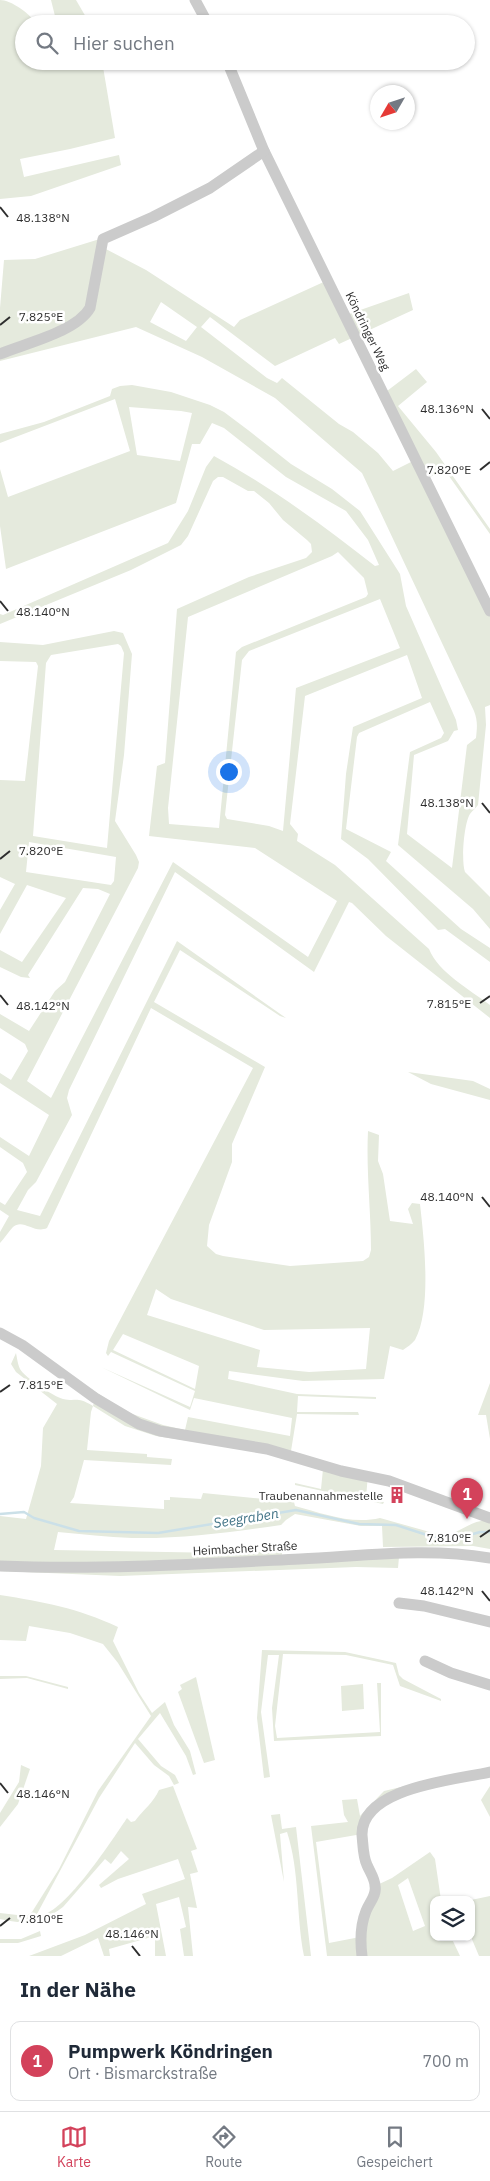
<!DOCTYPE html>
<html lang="de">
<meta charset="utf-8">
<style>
:root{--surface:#fff;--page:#f2f2f3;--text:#1f2937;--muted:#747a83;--line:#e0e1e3;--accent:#d3425b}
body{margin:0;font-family:"IBM Plex Sans",sans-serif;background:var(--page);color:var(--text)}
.controls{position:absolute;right:15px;bottom:15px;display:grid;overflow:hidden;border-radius:10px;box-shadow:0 1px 4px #0004}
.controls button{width:45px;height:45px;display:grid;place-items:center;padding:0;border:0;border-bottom:1px solid var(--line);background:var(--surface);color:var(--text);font:25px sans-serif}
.compass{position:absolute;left:370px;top:85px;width:45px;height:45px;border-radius:50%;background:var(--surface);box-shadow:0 1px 4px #0004;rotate:231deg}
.you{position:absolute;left:228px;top:771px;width:18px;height:18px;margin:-12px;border:4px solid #fff;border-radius:50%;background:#1a73e8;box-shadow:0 0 0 8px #1a73e833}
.badge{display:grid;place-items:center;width:32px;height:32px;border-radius:50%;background:var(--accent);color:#fff;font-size:16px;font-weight:700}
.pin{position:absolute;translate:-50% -41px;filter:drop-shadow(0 1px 2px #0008)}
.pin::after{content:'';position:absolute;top:26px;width:18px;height:15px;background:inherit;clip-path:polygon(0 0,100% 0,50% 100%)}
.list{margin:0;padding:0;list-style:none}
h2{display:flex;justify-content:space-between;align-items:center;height:65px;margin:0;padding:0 20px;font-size:21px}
h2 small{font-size:16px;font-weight:400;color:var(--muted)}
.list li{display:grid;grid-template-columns:32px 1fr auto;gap:15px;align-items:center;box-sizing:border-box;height:80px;margin:0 10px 10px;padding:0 10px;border:1px solid var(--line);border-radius:10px}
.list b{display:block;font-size:19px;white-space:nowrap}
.list p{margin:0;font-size:16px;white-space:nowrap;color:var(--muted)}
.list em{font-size:16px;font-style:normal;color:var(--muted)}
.icon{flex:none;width:28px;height:28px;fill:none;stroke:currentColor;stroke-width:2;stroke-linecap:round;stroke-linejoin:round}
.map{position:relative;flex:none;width:490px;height:1956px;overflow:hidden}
.search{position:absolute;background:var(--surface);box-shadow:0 1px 4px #0004;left:15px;right:15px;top:15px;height:55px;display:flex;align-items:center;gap:12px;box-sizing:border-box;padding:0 18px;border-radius:28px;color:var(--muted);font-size:19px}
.sheet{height:155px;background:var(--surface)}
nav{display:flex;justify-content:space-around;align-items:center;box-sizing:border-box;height:70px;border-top:1px solid var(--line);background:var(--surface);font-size:14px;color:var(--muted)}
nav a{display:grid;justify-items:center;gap:2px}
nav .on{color:var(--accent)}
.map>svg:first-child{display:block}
</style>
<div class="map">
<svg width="490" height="1956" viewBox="0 0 490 1956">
<rect width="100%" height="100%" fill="#fff"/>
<!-- green -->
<g fill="#e5eadd" fill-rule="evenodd">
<path d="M0,0C11,0 29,13 36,23L44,24H24V61H102L115,138L70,149L20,159L24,177L119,155L121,165L31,196L0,199Z"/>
<polygon points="51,0 76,0 90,24 57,24"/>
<path d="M103,238L102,247L146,270L234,327L240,320L328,280L346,315L409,293L413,310L339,344L335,338L275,366L210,317L201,327L267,378L277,383L282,378L339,424L353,432L378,453L393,471L415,460L387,391L416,369L427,382L398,406L436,452L490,529V534L444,469L425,480L490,603V705L485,707L486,725L478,805C476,808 473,810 470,814C464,823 461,861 465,872L490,897V929L473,909L398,845L410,752L441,738L444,733L430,702L359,733L357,737L346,829L391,852L386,861L461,929L490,948V962L445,929L438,930L368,859L341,839L346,774L353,727L422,698L407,655L305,696L290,824L298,834L297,841L335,865L429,949C439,973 469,989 490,1005V1018L386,936L352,903L349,902L314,972L175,872L69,1090L67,1098L72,1115L36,1182L28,1190L17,1210L40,1216L177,941L286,1018L280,1016L180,950L154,1002L265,1067L232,1144V1162L209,1225L207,1246L216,1254L223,1256L290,1266L363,1261L369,1257L371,1250C371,1210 366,1171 368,1131L379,1135L378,1161L383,1174L390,1221L413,1224L408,1209L412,1203L420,1204C424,1240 432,1309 415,1340C412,1344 407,1347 403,1350L390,1346L384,1379L303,1381L229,1371L228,1379L297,1394L376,1397V1399L298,1396L297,1412H358L359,1415L297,1414L291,1451L368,1474L366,1498L384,1502L383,1504L295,1485V1483L321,1489L323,1469L267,1453L156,1436L125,1426L93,1406L91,1412L87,1450L147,1454V1457L172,1459L171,1465L84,1460L74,1497L70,1503L164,1509V1500H170V1497L201,1499L203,1493L294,1502L295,1506C322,1513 351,1525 380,1518L444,1536C460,1533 474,1518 490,1521V1549L473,1546L383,1547L382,1526H361L295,1514L286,1520L281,1525C232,1532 182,1539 132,1538C107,1537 83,1534 58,1532L54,1550L223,1553L282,1551V1563L399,1557L398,1568L356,1567L120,1576L0,1571V1516L26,1519L41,1466L43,1428L57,1404L16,1372L11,1364L16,1353C17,1358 18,1365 20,1369C25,1378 53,1396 63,1399C77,1402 76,1396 93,1406L95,1398L88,1387L127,1412L163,1425L185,1430L188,1417L290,1436L292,1418L194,1398L190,1410L101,1367L190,1407L195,1391L111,1352L108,1356L106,1353L109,1341L253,1068L151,1008L47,1228C34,1234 23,1218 13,1227C8,1232 5,1238 0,1243V1232L9,1216L0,1210V1202L5,1205L27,1172L23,1163L0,1147V1137L29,1156L49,1115L0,1083V1073L11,1080L28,1051L25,1044L0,1028V1014L29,1031L55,991L65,982L110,894L98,889L83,888L28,975L30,978L21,977L0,967V950L22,962L66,898L27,885L0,934V910L15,884L0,877V780L25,781L38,666L36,662L0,661V642L43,645L114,631L123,633L132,654L124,755L115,821L136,855L139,862L138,868L27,1081L51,1098L173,862L308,957L337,901L255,848L149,836L157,766L165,763L177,609L249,577L306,558L312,552L311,544L307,540L283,520L269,503L254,491H248L223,477H218L213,481L188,536L181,545L131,570L0,624V614L3,615L168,543L188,511L206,467L214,456C271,487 324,526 375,566L379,565L368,540L346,511L286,477L224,428L212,423L200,444H192L176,503L6,569L0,526V469L8,497L130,451L115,399L0,443V434L44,422L110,396L112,389L120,386L132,385L171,392L210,405L224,412L248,430L291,464L332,489L360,511L400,574L406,606L456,720L458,730L454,731L448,741L414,755L407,834L452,868L467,745L476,738C477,728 478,721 474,711L362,473L275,398L202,357L136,327L0,361V308L4,260L35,259ZM161,302L197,327L186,341L150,322ZM129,407L181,411L192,413L180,461L137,455ZM338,552L364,578L368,594L366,597L242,647L236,652L219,828L169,824L168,808L188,617L332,556ZM380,599L400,648L296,688L283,831L269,826L227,819L225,815L242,660L249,651ZM118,644L121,646L124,653L107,848L33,836L46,663L51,655ZM29,842L116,857L114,881L111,885L26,872ZM156,1289L171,1299L264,1330L370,1328L366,1369L309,1372L257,1367L260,1350L147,1315ZM123,1334L199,1366L195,1389L113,1350Z"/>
<polygon points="408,1072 473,1081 490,1089 490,1100 431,1084"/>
<polygon points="490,1383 490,1439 486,1415 478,1415"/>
<path d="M0,1595C44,1602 77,1608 118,1627L113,1641L139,1693L152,1713L165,1702L174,1725L190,1751L196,1774L193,1775L186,1756L160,1713L138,1739L161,1766L175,1775L179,1783L174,1785L169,1776L154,1765L135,1743L99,1798L37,1914C58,1924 115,1836 127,1818L131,1822L135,1821C143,1810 154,1802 159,1790L173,1786L197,1849L191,1851L198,1872L190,1874L197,1908L188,1907L193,1956H184L180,1929L186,1927L179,1897L156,1904L166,1956H155V1936L109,1949L110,1956H104L98,1938L61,1956H29L85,1935L146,1904L142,1894L185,1879L178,1859L118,1879L101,1888L99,1885L129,1859L121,1851L111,1864L105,1859L63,1907C42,1923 25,1925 0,1919V1913L26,1916L32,1912L59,1869L98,1791L151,1716L118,1663L103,1644L70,1633L29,1626L26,1641L0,1640Z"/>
<polygon points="262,1650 345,1652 396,1663 399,1675 403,1679 441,1699 441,1701 400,1686 393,1665 346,1655 283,1654 275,1726 277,1738 380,1732 377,1683 381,1683 381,1736 274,1741 272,1708 279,1655 268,1655 261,1712 270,1777 264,1778 257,1718"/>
<polygon points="0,1676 26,1676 68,1687 68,1689 27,1678 0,1679"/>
<polygon points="196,1677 215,1760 204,1763 178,1692 182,1689 180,1685"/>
<polygon points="363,1684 364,1709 342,1711 341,1686"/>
<polygon points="21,1765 30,1769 18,1804 0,1827 0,1813 19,1782"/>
<path d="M418,1783L384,1800L362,1834L316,1842L329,1943L360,1937L375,1886L392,1878L430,1852L435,1859L441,1900H434V1937H451L460,1956H327L311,1826L348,1822L344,1815L342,1800L357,1799L360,1816L384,1791ZM408,1878L425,1926L413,1931L398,1885Z"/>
<polygon points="490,1786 490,1817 481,1800"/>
<path d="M280,1814L282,1829L296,1827L311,1956H304C296,1915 300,1872 287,1832L280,1834L284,1882L271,1815Z"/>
<polygon points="490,1896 490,1956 479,1956 471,1937 474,1935 471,1928 471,1900"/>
<polygon points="40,1931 41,1936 18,1943 0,1943 0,1939 21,1939"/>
</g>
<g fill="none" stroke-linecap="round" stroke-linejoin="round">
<!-- stream -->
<polyline stroke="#cbe0e8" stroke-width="2.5" points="0,1514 24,1512 34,1518 79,1531 158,1533 296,1510 359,1524 396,1525 427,1535 452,1540 480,1532 490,1532"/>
<!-- minor -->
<g stroke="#cbcbcb" stroke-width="11">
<polyline points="195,0 208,24"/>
<polyline points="227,61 264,151 490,611"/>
<path d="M0,354C26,343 76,332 90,308L103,239L153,217L210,188L264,151"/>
<polyline points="0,1333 22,1345 95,1398 139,1424 160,1431 267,1449 341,1471 389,1481 490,1518"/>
<path d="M0,1566C100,1570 200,1564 300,1559C364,1556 426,1547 490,1558"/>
<polyline points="399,1603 424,1606 490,1622"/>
<polyline points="425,1661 451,1673 490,1685"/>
<path d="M362,1956C360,1940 360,1926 366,1911C369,1903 377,1895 375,1886C375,1879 370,1872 367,1865C363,1857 363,1844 362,1835C361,1787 456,1780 490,1772"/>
</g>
</g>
<!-- ticks -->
<path fill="none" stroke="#2e2e2e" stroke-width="2" d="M0,207L8,217M0,325L10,317M482,409L490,419M480,470L490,462M0,601L8,611M482,803L490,813M0,859L10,851M0,995L8,1005M480,1003L490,996M482,1197L490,1207M0,1392L10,1385M480,1537L490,1530M482,1591L490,1601M0,1783L8,1793M0,1926L10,1918M132,1946L140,1956"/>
<!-- icons -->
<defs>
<g id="building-bare" transform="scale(1.35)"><path d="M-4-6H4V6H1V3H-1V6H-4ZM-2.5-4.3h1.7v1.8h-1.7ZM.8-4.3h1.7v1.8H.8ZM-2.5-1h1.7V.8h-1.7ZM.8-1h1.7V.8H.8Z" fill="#d3425b" stroke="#fff" stroke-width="2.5" paint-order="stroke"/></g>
</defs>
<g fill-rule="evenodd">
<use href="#building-bare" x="397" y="1495"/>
</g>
<g text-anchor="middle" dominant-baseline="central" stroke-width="5" stroke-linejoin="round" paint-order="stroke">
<!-- street labels -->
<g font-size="12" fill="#2e2e2e" stroke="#fff">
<text transform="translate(368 331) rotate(64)">Köndringer Weg</text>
<text transform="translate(245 1548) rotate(-3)">Heimbacher Straße</text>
</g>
<!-- poi labels -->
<g font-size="12" fill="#2e2e2e" stroke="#fff" text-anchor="end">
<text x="383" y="1495">Traubenannahmestelle</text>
</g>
<!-- water labels -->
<g font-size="14" font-style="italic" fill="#447588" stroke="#fff">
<text transform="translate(246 1518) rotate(-9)">Seegraben</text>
</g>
</g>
<g font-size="12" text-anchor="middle" fill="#2e2e2e" stroke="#fff" stroke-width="5" stroke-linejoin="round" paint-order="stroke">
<text x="43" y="222">48.138°N</text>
<text x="41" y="321">7.825°E</text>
<text x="447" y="413">48.136°N</text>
<text x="449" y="474">7.820°E</text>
<text x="43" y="616">48.140°N</text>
<text x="447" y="807">48.138°N</text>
<text x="41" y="855">7.820°E</text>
<text x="449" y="1008">7.815°E</text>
<text x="43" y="1010">48.142°N</text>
<text x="447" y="1201">48.140°N</text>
<text x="41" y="1389">7.815°E</text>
<text x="449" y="1542">7.810°E</text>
<text x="447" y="1595">48.142°N</text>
<text x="43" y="1798">48.146°N</text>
<text x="41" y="1923">7.810°E</text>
<text x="132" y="1938">48.146°N</text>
</g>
</svg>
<div class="controls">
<button><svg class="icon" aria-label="layers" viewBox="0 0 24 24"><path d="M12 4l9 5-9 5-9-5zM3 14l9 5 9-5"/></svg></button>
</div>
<svg class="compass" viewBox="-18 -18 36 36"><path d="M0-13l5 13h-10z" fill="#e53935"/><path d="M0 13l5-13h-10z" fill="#747a83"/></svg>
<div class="you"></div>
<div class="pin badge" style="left:467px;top:1519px">1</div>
<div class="search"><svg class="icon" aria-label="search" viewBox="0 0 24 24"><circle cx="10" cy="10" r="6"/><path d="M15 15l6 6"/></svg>Hier suchen</div>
</div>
<section class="sheet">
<h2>In der Nähe<small></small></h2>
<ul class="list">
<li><span class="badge">1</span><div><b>Pumpwerk Köndringen</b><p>Ort · Bismarckstraße</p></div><em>700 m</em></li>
</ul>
</section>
<nav>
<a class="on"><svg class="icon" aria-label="map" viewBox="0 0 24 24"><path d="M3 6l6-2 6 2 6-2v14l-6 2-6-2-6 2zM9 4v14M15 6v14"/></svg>Karte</a>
<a><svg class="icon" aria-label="directions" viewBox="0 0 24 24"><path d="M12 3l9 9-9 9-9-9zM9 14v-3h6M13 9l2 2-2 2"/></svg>Route</a>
<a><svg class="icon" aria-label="saved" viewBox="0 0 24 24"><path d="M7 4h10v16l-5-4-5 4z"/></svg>Gespeichert</a>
</nav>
